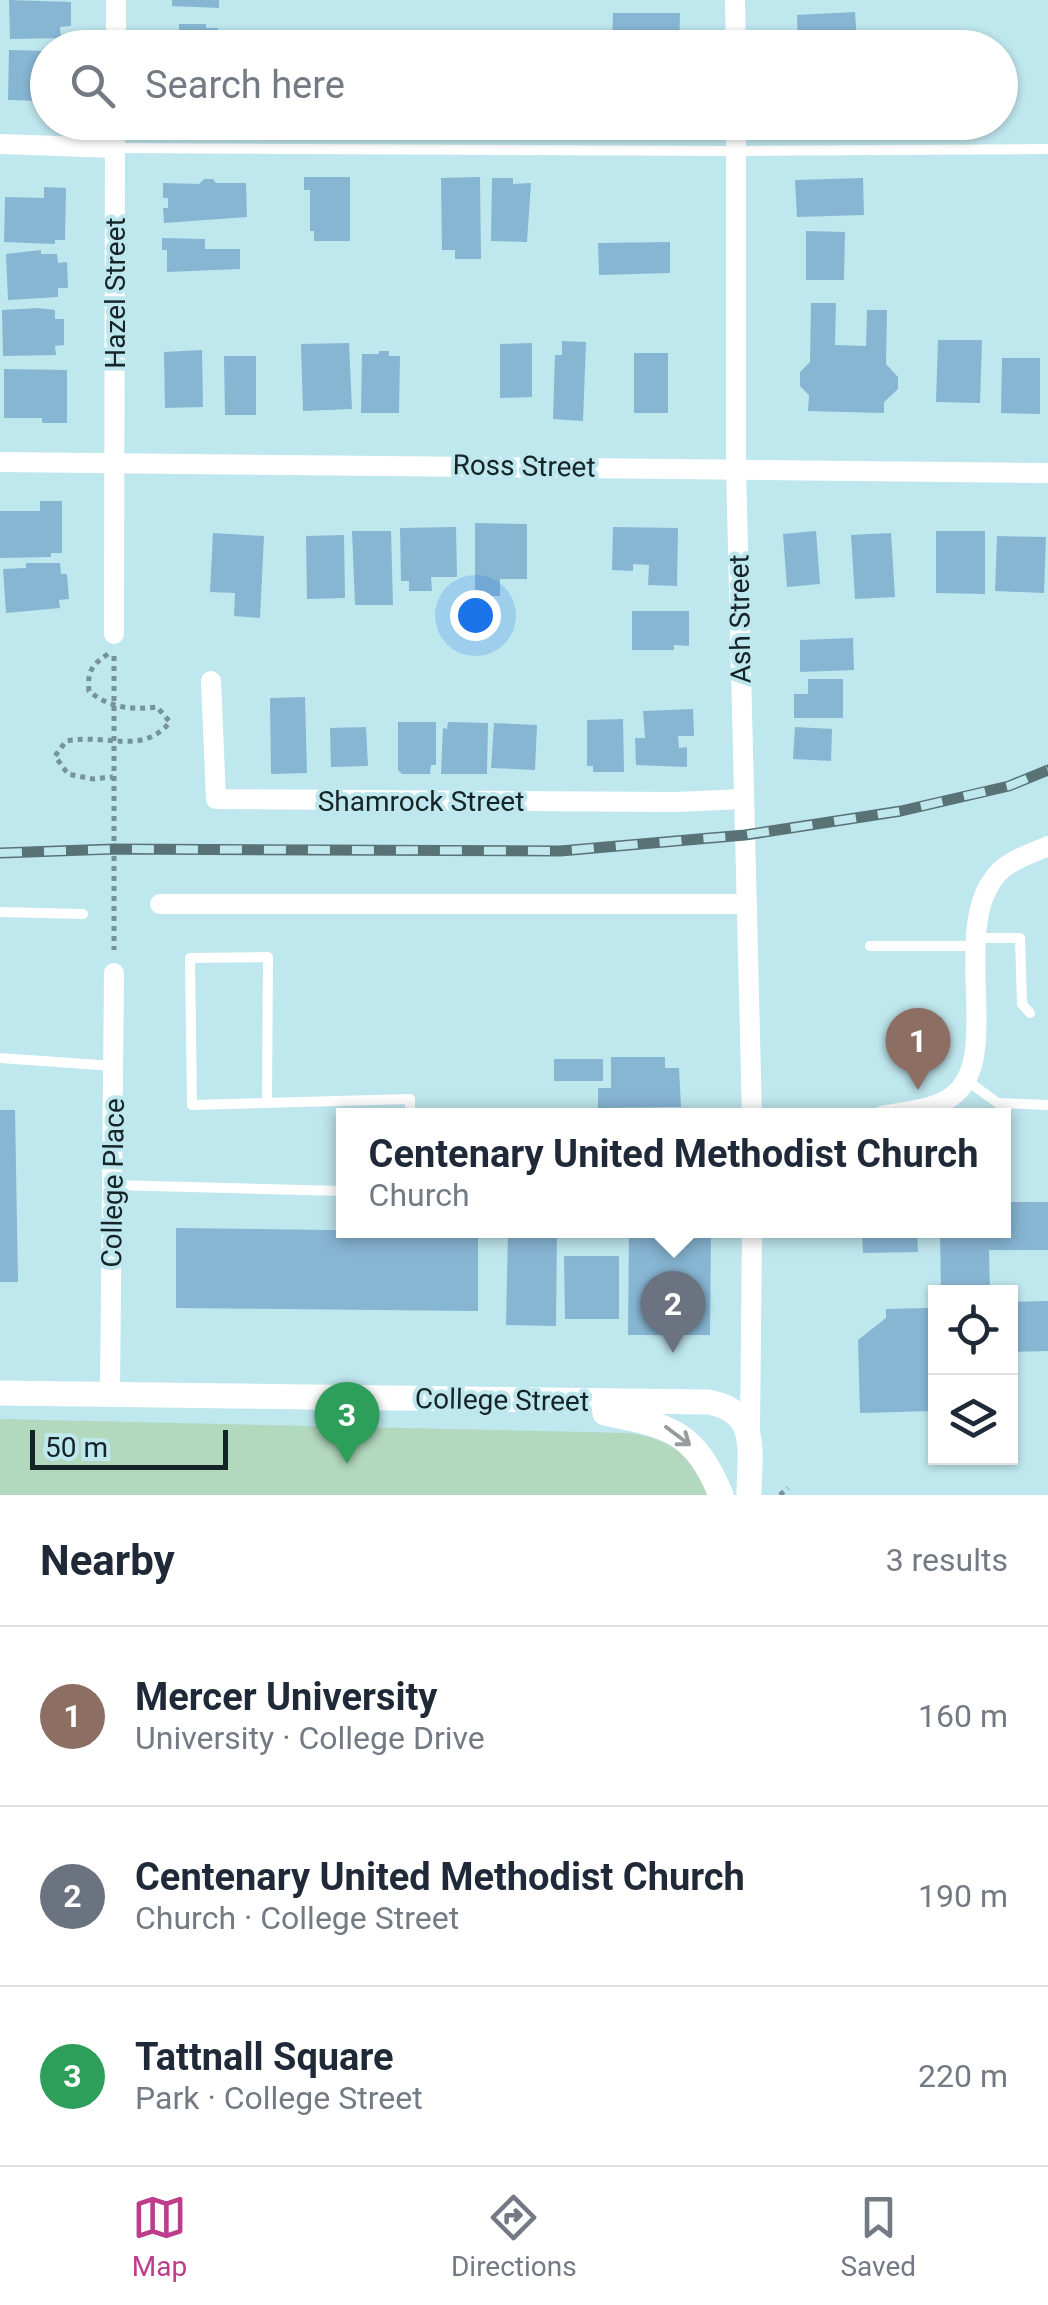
<!DOCTYPE html>
<meta charset="utf-8">
<style>
:root{--surface:#fff;--page:#f2f2f3;--text:#1f2937;--muted:#747a83;--line:#e0e1e3;--accent:#bc3d8b}
body{margin:0;font-family:Roboto,sans-serif;background:var(--page);color:var(--text)}
.controls{position:absolute;right:30px;bottom:30px;display:grid;overflow:hidden;border-radius:0px;box-shadow:0 2px 8px #0004}
.controls button{width:90px;height:90px;display:grid;place-items:center;padding:0;border:0;border-bottom:2px solid var(--line);background:var(--surface);color:var(--text);font:50px sans-serif}
.scale{position:absolute;left:30px;bottom:25px;width:198px;box-sizing:border-box;padding-left:10px;border:5px solid #152427;border-top:0;font-size:28px;line-height:35px;white-space:nowrap;color:#152427;-webkit-text-stroke:8px #bfe7ee;paint-order:stroke}
.you{position:absolute;left:475px;top:615px;width:35px;height:35px;margin:-25px;border:8px solid #fff;border-radius:50%;background:#1a73e8;box-shadow:0 0 0 15px #1a73e833}
.badge{display:grid;place-items:center;width:65px;height:65px;border-radius:50%;background:var(--accent);color:#fff;font-size:32px;font-weight:700}
.pin{position:absolute;translate:-50% -82px;filter:drop-shadow(0 2px 5px #0008)}
.pin::after{content:'';position:absolute;top:52px;width:35px;height:30px;background:inherit;clip-path:polygon(0 0,100% 0,50% 100%)}
.popup{position:absolute;left:336px;top:1108px;width:675px;height:130px;box-sizing:border-box;display:grid;place-content:center;border-radius:0px;background:var(--surface);filter:drop-shadow(0 2px 8px #0005);font-size:32px;white-space:nowrap;color:var(--muted)}
.popup b{font-size:38px;color:var(--text)}
.popup::after{content:'';position:absolute;left:50%;top:100%;margin-left:-20px;border:20px solid transparent;border-top-color:var(--surface)}
.list{margin:0;padding:0;list-style:none}
h2{display:flex;justify-content:space-between;align-items:center;height:130px;margin:0;padding:0 40px;font-size:42px}
h2 small{font-size:32px;font-weight:400;color:var(--muted)}
.list li{display:grid;grid-template-columns:65px 1fr auto;gap:30px;align-items:center;box-sizing:border-box;height:180px;padding:0 40px;border-top:2px solid var(--line)}
.list b{display:block;font-size:38px;white-space:nowrap}
.list p{margin:0;font-size:32px;white-space:nowrap;color:var(--muted)}
.list em{font-size:32px;font-style:normal;color:var(--muted)}
.icon{flex:none;width:55px;height:55px;fill:none;stroke:currentColor;stroke-width:2;stroke-linecap:round;stroke-linejoin:round}
.map{position:relative;flex:none;width:1048px;height:1495px;overflow:hidden}
.search{position:absolute;background:var(--surface);box-shadow:0 2px 8px #0004;left:30px;right:30px;top:30px;height:110px;display:flex;align-items:center;gap:25px;box-sizing:border-box;padding:0 35px;border-radius:55px;color:var(--muted);font-size:38px}
.sheet{height:670px;background:var(--surface)}
nav{display:flex;justify-content:space-around;align-items:center;box-sizing:border-box;height:140px;border-top:2px solid var(--line);background:var(--surface);font-size:28px;color:var(--muted)}
nav a{display:grid;justify-items:center;gap:5px}
nav .on{color:var(--accent)}
.map>svg:first-child{display:block}
</style>
<div class="map">
<svg width="1048" height="1495" viewBox="0 0 1048 1495">
<rect width="100%" height="100%" fill="#bfe7ee"/>
<!-- green -->
<path fill="#b2d8bd" d="M0,1419L629,1433C677,1441 687,1455 712,1495H0Z"/>
<!-- building -->
<g fill="#87b6d3">
<polygon points="9,0 71,2 71,26 60,27 61,38 10,39"/>
<polygon points="172,0 219,0 219,8 172,6"/>
<polygon points="855,12 857,44 798,47 797,15"/>
<polygon points="613,13 680,13 679,48 612,48"/>
<polygon points="179,24 206,24 206,28 218,28 218,32 222,31 222,47 162,48 163,30 179,30"/>
<polygon points="9,50 48,51 48,101 8,100"/>
<polygon points="304,177 350,177 350,241 314,241 314,231 310,231 310,190 304,190"/>
<polygon points="480,177 481,259 455,259 455,250 442,250 441,178"/>
<polygon points="492,178 513,178 513,184 531,183 527,242 491,241"/>
<polygon points="863,178 864,215 797,217 795,180"/>
<polygon points="204,179 213,179 216,183 246,183 247,217 164,223 163,208 168,208 168,198 163,198 163,183 199,184"/>
<polygon points="44,187 66,188 65,240 55,240 55,244 4,242 5,197 44,198"/>
<polygon points="806,231 845,232 844,280 806,280"/>
<polygon points="162,238 205,239 205,249 240,249 240,269 167,272 167,250 162,250"/>
<polygon points="670,242 670,273 599,275 598,243"/>
<polygon points="41,250 41,254 57,254 58,263 67,262 68,288 58,288 58,297 8,300 6,254"/>
<polygon points="811,303 836,303 835,345 866,346 867,310 887,310 886,364 898,377 898,389 884,402 884,413 808,411 809,395 800,386 800,372 810,362"/>
<polygon points="38,308 55,310 55,319 64,319 64,345 55,346 56,355 3,356 2,310"/>
<polygon points="938,340 982,340 980,403 936,402"/>
<polygon points="562,341 586,342 583,421 553,419 555,355 562,355"/>
<polygon points="349,343 352,409 303,411 301,344"/>
<polygon points="532,343 532,397 500,398 500,344"/>
<polygon points="202,350 203,407 165,408 164,352"/>
<polygon points="379,351 389,351 389,356 400,356 399,413 361,413 362,354 379,354"/>
<rect x="634" y="353" width="34" height="60"/>
<polygon points="224,356 256,356 256,415 225,415"/>
<polygon points="1002,358 1040,358 1040,414 1001,413"/>
<polygon points="4,369 67,370 67,423 42,423 42,418 4,418"/>
<polygon points="40,501 62,501 62,553 51,553 51,557 0,558 0,511 40,511"/>
<polygon points="475,523 527,524 527,579 500,579 500,596 475,596"/>
<polygon points="456,527 457,577 431,577 432,591 409,591 409,581 401,581 400,528"/>
<polygon points="613,527 678,528 677,586 648,585 649,565 633,564 633,571 612,570"/>
<polygon points="352,531 391,531 393,605 355,605"/>
<polygon points="816,531 820,584 787,587 783,534"/>
<polygon points="936,531 985,531 985,594 936,593"/>
<polygon points="213,533 264,536 260,618 234,616 235,593 210,592"/>
<polygon points="891,533 895,597 855,599 851,535"/>
<polygon points="344,535 345,598 307,599 306,536"/>
<polygon points="997,536 1046,537 1044,593 995,591"/>
<polygon points="26,563 60,563 61,574 67,574 69,599 59,600 60,608 6,613 3,569 26,568"/>
<polygon points="632,611 689,611 689,646 674,645 674,650 632,650"/>
<polygon points="853,638 854,670 800,672 800,640"/>
<polygon points="808,679 843,679 843,718 794,718 794,694 808,694"/>
<polygon points="305,697 307,773 271,774 270,698"/>
<polygon points="693,709 694,736 678,736 679,748 687,747 687,767 636,765 635,738 645,738 643,711"/>
<polygon points="623,719 624,772 593,772 593,766 587,766 587,720"/>
<polygon points="398,722 436,722 436,765 431,765 430,774 402,774 398,770"/>
<polygon points="448,722 488,723 487,774 441,774 443,728 447,729"/>
<polygon points="494,723 537,725 535,770 491,768"/>
<polygon points="366,727 368,766 331,767 330,728"/>
<polygon points="795,727 832,729 831,761 793,759"/>
<polygon points="611,1057 665,1057 665,1068 679,1068 681,1107 598,1108 598,1088 611,1088"/>
<rect x="554" y="1059" width="49" height="22"/>
<polygon points="0,1110 15,1110 18,1282 0,1282"/>
<polygon points="1003,1202 1048,1202 1048,1250 989,1250 990,1292 941,1292 940,1230 1003,1230"/>
<polygon points="176,1228 478,1232 478,1311 176,1308"/>
<polygon points="508,1230 557,1230 556,1326 506,1325"/>
<polygon points="629,1230 711,1230 710,1335 628,1335"/>
<polygon points="862,1230 917,1230 918,1252 863,1253"/>
<polygon points="564,1256 619,1256 619,1319 565,1319"/>
<polygon points="1048,1301 1048,1351 1010,1352 1010,1302"/>
<polygon points="929,1308 933,1411 860,1413 858,1340 886,1318 886,1309"/>
</g>
<g fill="none" stroke-linecap="round" stroke-linejoin="round">
<!-- path -->
<g stroke="#769398" stroke-width="5" stroke-dasharray="5 5" stroke-linecap="butt">
<path d="M108,654C92,665 87,671 89,691C109,708 132,710 157,707L170,722C142,756 107,733 66,741L55,756L68,774L93,779L113,777"/>
<polyline points="114,656 114,950"/>
<polyline points="780,1495 788,1488"/>
</g>
<!-- service -->
<g stroke="#fff" stroke-width="10">
<polyline points="115,148 737,151 1048,149"/>
<polyline points="0,912 83,914"/>
<polyline points="977,938 1020,938 1022,1004 1030,1013"/>
<polyline points="870,946 976,946"/>
<polyline points="0,1058 113,1066"/>
<polyline points="966,1080 998,1103 1048,1105"/>
<polyline points="267,1103 268,957 190,958 192,1105 410,1099 410,1116"/>
<polyline points="113,1185 343,1191"/>
</g>
<!-- minor -->
<g stroke="#fff" stroke-width="20">
<polyline points="735,0 736,48"/>
<polyline points="116,48 116,0"/>
<polyline points="736,122 736,468 752,1116"/>
<polyline points="0,144 115,148"/>
<polyline points="0,462 1048,473"/>
<polyline points="114,634 115,122"/>
<polyline points="211,681 216,799 675,802 744,799"/>
<polyline points="160,904 747,904"/>
<path d="M882,1116C905,1111 938,1110 956,1093C1003,1051 947,924 1000,871C1012,859 1033,853 1048,846"/>
<polyline points="110,1394 114,973"/>
<polyline points="750,1434 752,1230"/>
</g>
<!-- tertiary -->
<g stroke="#fff" stroke-width="25">
<path d="M0,1393L708,1402C761,1411 749,1453 749,1495"/>
<path d="M605,1413C669,1426 694,1430 721,1495"/>
</g>
<!-- rail casing -->
<g stroke="#597276" stroke-width="11">
<polyline id="rail" points="0,853 114,849 560,851 745,835 901,811 1009,786 1048,770"/>
</g>
<!-- rail -->
<use href="#rail" stroke="#bfe7ee" stroke-width="8" stroke-dasharray="22" stroke-linecap="butt"/>
</g>
<!-- one-way arrows -->
<defs><path id="oneway-shaft" d="M-6 0H5M1.5-3L5.5 0L1.5 3" fill="none" stroke-width="1.6" stroke-linecap="round" stroke-linejoin="round" transform="scale(2.5)"/></defs>
<use stroke="#969c9e" href="#oneway-shaft" transform="translate(678 1436) rotate(37)"/>
<g text-anchor="middle" dominant-baseline="central" stroke-width="8" stroke-linejoin="round" paint-order="stroke">
<!-- street labels -->
<g font-size="28" fill="#152427" stroke="#bfe7ee">
<text transform="translate(115 293) rotate(-90)">Hazel Street</text>
<text transform="translate(524 466) rotate(1)">Ross Street</text>
<text transform="translate(740 619) rotate(-91)">Ash Street</text>
<text x="421" y="801">Shamrock Street</text>
<text transform="translate(113 1183) rotate(-89)">College Place</text>
<text transform="translate(502 1400) rotate(1)">College Street</text>
</g>
</g>
</svg>
<div class="controls">
<button><svg class="icon" aria-label="locate" viewBox="0 0 24 24"><circle cx="12" cy="12" r="6"/><path d="M12 2v4M12 18v4M2 12h4M18 12h4"/></svg></button>
<button><svg class="icon" aria-label="layers" viewBox="0 0 24 24"><path d="M12 4l9 5-9 5-9-5zM3 14l9 5 9-5"/></svg></button>
</div>
<div class="scale">50 m</div>
<div class="you"></div>
<div class="pin badge" style="left:918px;top:1090px;background:#8d6e63">1</div>
<div class="pin badge" style="left:673px;top:1353px;background:#6b7280">2</div>
<div class="popup"><b>Centenary United Methodist Church</b>Church</div>
<div class="pin badge" style="left:347px;top:1464px;background:#2e9e5b">3</div>
<div class="search"><svg class="icon" aria-label="search" viewBox="0 0 24 24"><circle cx="10" cy="10" r="6"/><path d="M15 15l6 6"/></svg>Search here</div>
</div>
<section class="sheet">
<h2>Nearby<small>3 results</small></h2>
<ul class="list">
<li><span class="badge" style="background:#8d6e63">1</span><div><b>Mercer University</b><p>University · College Drive</p></div><em>160 m</em></li>
<li><span class="badge" style="background:#6b7280">2</span><div><b>Centenary United Methodist Church</b><p>Church · College Street</p></div><em>190 m</em></li>
<li><span class="badge" style="background:#2e9e5b">3</span><div><b>Tattnall Square</b><p>Park · College Street</p></div><em>220 m</em></li>
</ul>
</section>
<nav>
<a class="on"><svg class="icon" aria-label="map" viewBox="0 0 24 24"><path d="M3 6l6-2 6 2 6-2v14l-6 2-6-2-6 2zM9 4v14M15 6v14"/></svg>Map</a>
<a><svg class="icon" aria-label="directions" viewBox="0 0 24 24"><path d="M12 3l9 9-9 9-9-9zM9 14v-3h6M13 9l2 2-2 2"/></svg>Directions</a>
<a><svg class="icon" aria-label="saved" viewBox="0 0 24 24"><path d="M7 4h10v16l-5-4-5 4z"/></svg>Saved</a>
</nav>
